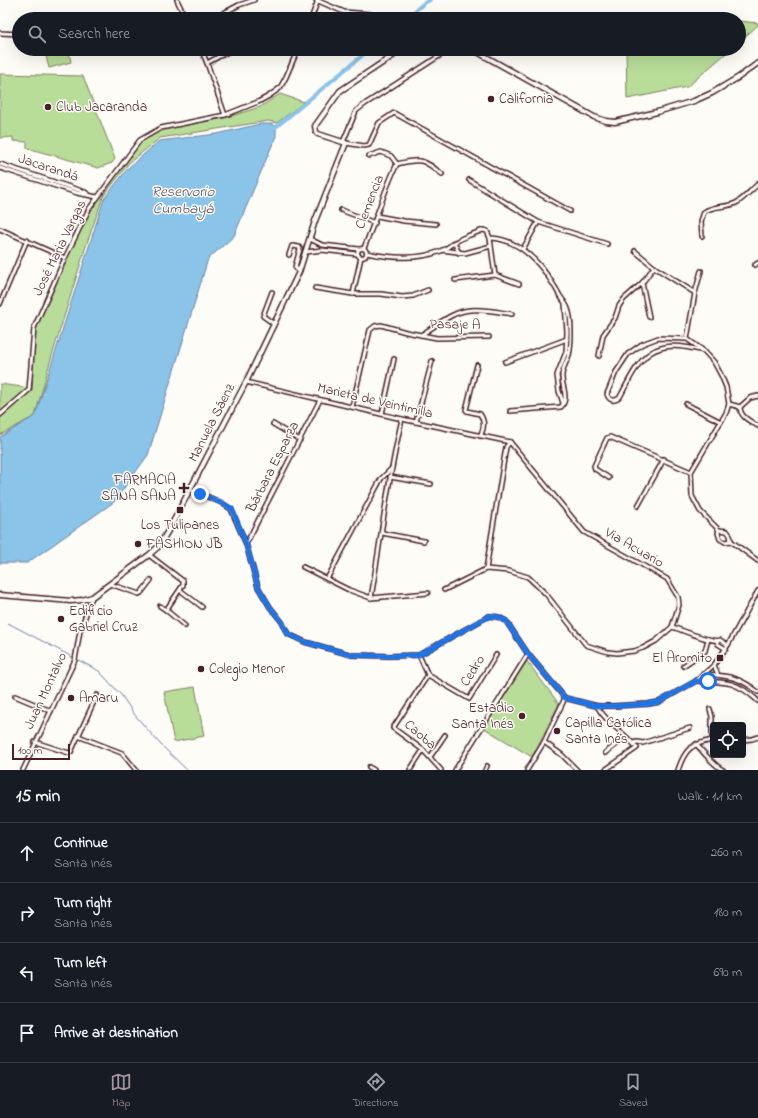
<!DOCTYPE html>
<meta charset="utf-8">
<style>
:root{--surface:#171b24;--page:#20242c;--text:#f1f3f6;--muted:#9ea1a6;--line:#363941;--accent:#a6949b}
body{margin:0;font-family:"Indie Flower",sans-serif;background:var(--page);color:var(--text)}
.controls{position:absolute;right:12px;bottom:12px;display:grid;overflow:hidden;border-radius:4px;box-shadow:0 4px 16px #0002}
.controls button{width:36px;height:36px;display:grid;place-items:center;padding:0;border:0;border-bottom:1px solid var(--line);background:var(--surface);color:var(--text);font:20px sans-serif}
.scale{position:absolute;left:12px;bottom:10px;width:58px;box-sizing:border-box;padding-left:4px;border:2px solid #4a1f2b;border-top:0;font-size:11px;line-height:14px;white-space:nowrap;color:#4a1f2b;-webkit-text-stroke:3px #fdfcf7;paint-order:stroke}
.stop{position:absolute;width:12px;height:12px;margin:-9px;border:3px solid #1a73e8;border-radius:50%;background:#fff}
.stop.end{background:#1a73e8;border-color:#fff;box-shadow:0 1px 4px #0008}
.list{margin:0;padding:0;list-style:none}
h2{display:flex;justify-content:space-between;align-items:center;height:52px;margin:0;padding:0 16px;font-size:17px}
h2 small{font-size:13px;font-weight:400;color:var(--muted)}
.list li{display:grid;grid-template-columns:26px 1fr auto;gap:12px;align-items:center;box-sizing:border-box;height:60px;padding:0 16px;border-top:1px solid var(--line)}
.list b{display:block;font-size:15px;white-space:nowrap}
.list p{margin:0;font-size:13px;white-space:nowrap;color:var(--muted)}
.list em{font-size:13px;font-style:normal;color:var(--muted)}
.icon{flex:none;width:22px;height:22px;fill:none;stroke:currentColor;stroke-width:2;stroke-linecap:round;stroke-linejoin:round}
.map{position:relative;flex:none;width:758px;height:770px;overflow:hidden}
.search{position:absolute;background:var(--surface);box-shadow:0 4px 16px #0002;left:12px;right:12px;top:12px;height:44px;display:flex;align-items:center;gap:10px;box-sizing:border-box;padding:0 14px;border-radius:22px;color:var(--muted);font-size:15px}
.sheet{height:292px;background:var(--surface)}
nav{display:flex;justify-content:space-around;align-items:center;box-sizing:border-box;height:56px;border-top:1px solid var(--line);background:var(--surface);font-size:11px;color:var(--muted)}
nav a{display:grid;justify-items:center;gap:2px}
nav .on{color:var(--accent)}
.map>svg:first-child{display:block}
</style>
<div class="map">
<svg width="758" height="770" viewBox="0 0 758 770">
<rect width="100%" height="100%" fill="#fdfcf7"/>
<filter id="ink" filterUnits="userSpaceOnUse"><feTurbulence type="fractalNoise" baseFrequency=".025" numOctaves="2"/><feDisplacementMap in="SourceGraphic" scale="8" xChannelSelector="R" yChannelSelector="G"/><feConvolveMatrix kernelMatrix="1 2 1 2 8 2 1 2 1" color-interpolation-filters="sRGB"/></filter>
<g filter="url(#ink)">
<!-- green -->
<g fill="#b7dd98" stroke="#807e62">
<polygon points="739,21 758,23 758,25 739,42"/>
<polygon points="44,49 68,49 71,62 49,68"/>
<polygon points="626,49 731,49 687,87 627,99"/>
<polygon points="0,74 83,76 115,159 112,163 98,168 27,148 27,142 13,141 13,137 0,138"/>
<polygon points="280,94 304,102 277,123 268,121 160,138 129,163 103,197 86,246 50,362 35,416 0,435 0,417 32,390 35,328 77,226 105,186 142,140 162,129 225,118 260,107"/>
<polygon points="0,384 29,388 0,413"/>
<polygon points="527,661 559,704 532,757 484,728"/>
<polygon points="195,687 204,736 174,742 164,692"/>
</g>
<!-- water -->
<polygon fill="#8ac4e9" stroke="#70829d" points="260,124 273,124 276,127 276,136 234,236 208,259 148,455 114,502 27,563 0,563 0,437 35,416 104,199 128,168 159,141 217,134"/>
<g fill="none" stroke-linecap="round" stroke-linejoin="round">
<!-- stream -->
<polyline stroke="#70829d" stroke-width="1" points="8,623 99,671 122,696 134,714 160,744 187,770"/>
<!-- canal -->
<g stroke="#8ac4e9" stroke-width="4">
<polyline points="406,19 424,3 430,0"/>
<polyline points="276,127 370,49"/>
</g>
<!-- minor casing -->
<g stroke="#4a1f2b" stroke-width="6">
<g id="minor">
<polyline points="177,0 186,19"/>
<polyline points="316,0 344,12 370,14"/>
<polyline points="212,19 239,5 254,0"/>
<polyline points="311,19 318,0"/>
<polyline points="0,33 19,34"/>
<polyline points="201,49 207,63 225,115"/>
<polyline points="207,63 233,49"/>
<polyline points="343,142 356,111 365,104 450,49"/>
<polyline points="346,143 364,146 369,145 379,123 394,113 570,211"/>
<path d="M369,156L381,152L391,156L397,164C421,158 423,159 442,174"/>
<polyline points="0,164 85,192 89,195"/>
<polyline points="0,168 77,193 97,197"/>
<polyline points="469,180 538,222 523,249"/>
<polyline points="341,210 375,223"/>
<polyline points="377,216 404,221 436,224"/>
<polyline points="538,222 607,244"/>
<polyline points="0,229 65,258"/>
<path d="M702,236L701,221L704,212C713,205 726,208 736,203C744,199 751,190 758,184"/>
<polyline points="310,239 322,245 359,249"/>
<polyline points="454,242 459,253"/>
<path d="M364,248C376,220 384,191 397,164"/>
<circle cx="362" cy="253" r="4.5"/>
<polyline points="442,250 465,253 491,246"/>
<polyline points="635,251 654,267 695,293"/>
<polyline points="306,252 322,250 358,254"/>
<path d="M367,253C390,258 418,260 441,251C447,249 451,244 457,241C465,236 474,234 483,230L487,231L490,238C523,239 546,270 560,296C563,300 567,305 568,309C571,316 571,326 571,333C571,340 571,348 569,355C567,361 563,367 562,375C561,386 570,397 561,407L510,411"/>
<polyline points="289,255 292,246 299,247 300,249 295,267 299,272"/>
<polyline points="755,265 758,263"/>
<polyline points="495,275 519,284"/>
<polyline points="455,280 495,275 490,238"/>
<polyline points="642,283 649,317"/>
<polyline points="315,288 353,294 381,294 402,297 413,296 428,290"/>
<polyline points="272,292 263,316 274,324"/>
<polyline points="353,294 361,257"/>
<polyline points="0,304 27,240"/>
<path d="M421,335C436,326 452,311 471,310C485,309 498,312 512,314"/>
<polyline points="687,339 695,293 701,271"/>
<path d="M704,351C652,337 642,354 620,397C615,402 609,401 607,394L616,372L628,354L642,344L658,338L687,339L704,351L714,362L721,375L726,387L729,404L726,413L691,472L692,496L700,511L719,530L718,533L720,539L725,542L731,541"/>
<polyline points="599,356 603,335 615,318 619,306 624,299 642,283 654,267"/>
<polyline points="505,362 567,339"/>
<path d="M477,365L466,410L467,411L480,414C485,421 484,429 480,436"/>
<polyline points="246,382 402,419 510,442"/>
<polyline points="563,403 559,391 557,375 566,352 567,332 565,304"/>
<polyline points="686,404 721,422"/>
<polyline points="729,404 740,407"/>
<polyline points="352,407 370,330 375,326 381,325 406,332 437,338 489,337"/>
<path d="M740,407C740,417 750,421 758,426"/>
<polyline points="740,407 750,398 758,396"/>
<polyline points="382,414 394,359"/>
<polyline points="0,415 29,390 34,328 65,258 89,209 140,140 161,128 225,115 258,102 269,96 280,88 286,77 298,49"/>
<polyline points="416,422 432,361"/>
<polyline points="273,424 300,440"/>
<polyline points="390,477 431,484"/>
<polyline points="609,478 595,469 594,466 607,438 610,437 691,472"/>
<polyline points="191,490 220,502 231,509 246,544 258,587 270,607 282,622 288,634 305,642 352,655 390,656 419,655 489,616 498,617 506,621 528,654 565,698 597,706 613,706 648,704 659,702 696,681 714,665 728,645 758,591"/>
<polyline points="638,506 664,459"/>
<polyline points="719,530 727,531 730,535 731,541 758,561"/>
<polyline points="382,533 424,541"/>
<polyline points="246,544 320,400"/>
<polyline points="149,555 183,581 183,585 166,610 160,606"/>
<polyline points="303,567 349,590 371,598 428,593"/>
<polyline points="486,569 506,447 510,442"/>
<polyline points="327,579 381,479 391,469"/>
<polyline points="110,584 139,594 141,593 151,580"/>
<polyline points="180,590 202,607"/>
<polyline points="444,590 486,569 509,571 528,577 546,594 586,645 608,652 617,653 634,651 643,648 656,641 672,627 679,605 678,597 667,579 584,532 510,442"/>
<path d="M371,598C381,538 388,478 402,419"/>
<polyline points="166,610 185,626"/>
<path d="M672,627C682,630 712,643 720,640L728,645"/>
<polyline points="717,641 718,644 726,649"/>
<polyline points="419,655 428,675 469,699 496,655"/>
<polyline points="714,665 718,675"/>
<polyline points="683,666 705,651 708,639"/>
<path d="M703,674C728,676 738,676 758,692"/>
<polyline points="428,675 393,728 423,750 441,770"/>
<path d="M696,681C726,682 735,680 758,701"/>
<polyline points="15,696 51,711"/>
<path d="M597,706C606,723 625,733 637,748L605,770"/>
<polyline points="710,709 712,717 712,740"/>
<polyline points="78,736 122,753 136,770"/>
<polyline points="743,740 752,739 758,737"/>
<polyline points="35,742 69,753 71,752 97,695"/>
<polyline points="544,742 562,755 577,770"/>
<polyline points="633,743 637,742 643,743 690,728"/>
<path d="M696,744C704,753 712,764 723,770"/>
<polyline points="605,753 626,737"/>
<polyline points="430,757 445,735"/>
<polyline points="369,767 374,770"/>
<polyline points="23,770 75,660 80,631 92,597"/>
<polyline points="410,770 423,750"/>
<polyline points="455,770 528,654"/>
<polyline points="485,770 487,766"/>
<polyline points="527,770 544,742 565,698"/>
<path d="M678,770C685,749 691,744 713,740"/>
</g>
</g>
<!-- tertiary casing -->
<g stroke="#4a1f2b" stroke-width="7">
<g id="tertiary">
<polyline points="472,49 594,117 606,121 615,122 657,112 694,101 712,93 739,77 758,63"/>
<polyline points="0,595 71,601 82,600 92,597 149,555 159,546 172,524 246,382 299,272 315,221 346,143 318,134 316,132 315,126 340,91 403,49"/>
</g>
</g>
<!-- minor -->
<use href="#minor" stroke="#fdfcf7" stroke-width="3"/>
<!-- tertiary -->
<use href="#tertiary" stroke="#fdfcf7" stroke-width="4"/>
</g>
</g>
<g fill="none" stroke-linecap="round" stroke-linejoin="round" filter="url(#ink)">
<!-- route -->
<polyline stroke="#1a73e8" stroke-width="5" points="200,494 220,502 232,509 246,544 258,587 270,607 282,622 288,634 305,642 352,655 390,656 419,655 489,616 498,617 506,621 528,654 565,698 597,706 613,706 648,704 659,702 696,681 708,681"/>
</g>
<!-- markers -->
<g fill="#4a1f2b" stroke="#fdfcf7" stroke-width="1.5">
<circle cx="491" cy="99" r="4"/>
<circle cx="48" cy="107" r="4"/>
<path d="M182 482h4v4h4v4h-4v4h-4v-4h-4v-4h4z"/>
<rect x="176" y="506" width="8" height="8" rx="2"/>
<circle cx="138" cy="544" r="4"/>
<circle cx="61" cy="619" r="4"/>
<rect x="716" y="654" width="8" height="8" rx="2"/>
<circle cx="201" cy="669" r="4"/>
<circle cx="71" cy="698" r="4"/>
<circle cx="522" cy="716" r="4"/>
<circle cx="557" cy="731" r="4"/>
</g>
<g text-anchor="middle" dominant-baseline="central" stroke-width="3" stroke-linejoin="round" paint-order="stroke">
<!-- poi labels -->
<g font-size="14" fill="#4a1f2b" stroke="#fdfcf7" text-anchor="start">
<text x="499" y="99">California</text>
<text x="56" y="107">Club Jacaranda</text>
<text x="176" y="480" text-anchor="end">FARMACIA<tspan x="176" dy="16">SANA SANA</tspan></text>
<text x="180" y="525" text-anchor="middle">Los Tulipanes</text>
<text x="146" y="544">FASHION JB</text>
<text x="69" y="611">Edificio<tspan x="69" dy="16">Gabriel Cruz</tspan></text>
<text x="712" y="658" text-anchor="end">El Aromito</text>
<text x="209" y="669">Colegio Menor</text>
<text x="79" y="698">Amaru</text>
<text x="514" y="708" text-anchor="end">Estadio<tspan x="514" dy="16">Santa Inés</tspan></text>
<text x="565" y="723">Capilla Católica<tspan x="565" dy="16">Santa Inés</tspan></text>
</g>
<!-- street labels -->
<g font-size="14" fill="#4a1f2b" stroke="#fdfcf7">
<text transform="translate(48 168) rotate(18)">Jacarandá</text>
<text transform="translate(370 202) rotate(-69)">Clemencia</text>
<text transform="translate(60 248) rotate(-64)">José Maria Vargas</text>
<text transform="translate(455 325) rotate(1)">Pasaje A</text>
<text transform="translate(375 401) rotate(13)">Marieta de Veintimilla</text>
<text transform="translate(212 423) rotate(-63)">Manuela Sáenz</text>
<text transform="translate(273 467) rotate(-63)">Bárbara Esparza</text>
<text transform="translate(634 548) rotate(30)">Via Acuario</text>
<text transform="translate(473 671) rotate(-58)">Cedro</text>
<text transform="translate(46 691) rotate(-65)">Juan Montalvo</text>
<text transform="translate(420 735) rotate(41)">Caoba</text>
</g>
<!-- water labels -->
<g font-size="15" font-style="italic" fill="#5d5164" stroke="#fdfcf7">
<text x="183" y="192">Reservorio<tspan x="183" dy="17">Cumbayá</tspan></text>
</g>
</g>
</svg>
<div class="controls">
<button><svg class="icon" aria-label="locate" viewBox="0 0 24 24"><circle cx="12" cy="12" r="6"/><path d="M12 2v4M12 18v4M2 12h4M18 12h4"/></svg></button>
</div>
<div class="scale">100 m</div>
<div class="stop" style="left:708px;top:681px"></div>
<div class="stop end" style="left:200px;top:494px"></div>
<div class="search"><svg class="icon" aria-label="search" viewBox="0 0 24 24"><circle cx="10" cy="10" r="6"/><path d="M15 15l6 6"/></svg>Search here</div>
</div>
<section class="sheet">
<h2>15 min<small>Walk · 1.1 km</small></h2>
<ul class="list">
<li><svg class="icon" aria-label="ahead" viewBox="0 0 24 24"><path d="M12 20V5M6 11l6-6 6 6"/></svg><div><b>Continue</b><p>Santa Inés</p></div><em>260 m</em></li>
<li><svg class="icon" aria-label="right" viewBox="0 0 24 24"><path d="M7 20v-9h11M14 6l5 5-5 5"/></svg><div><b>Turn right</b><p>Santa Inés</p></div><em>180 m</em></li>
<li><svg class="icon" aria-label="left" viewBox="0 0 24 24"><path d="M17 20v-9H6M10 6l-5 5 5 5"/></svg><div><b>Turn left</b><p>Santa Inés</p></div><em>690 m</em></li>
<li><svg class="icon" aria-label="arrive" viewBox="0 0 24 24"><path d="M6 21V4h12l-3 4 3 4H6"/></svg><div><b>Arrive at destination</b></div></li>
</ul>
</section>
<nav>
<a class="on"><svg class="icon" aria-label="map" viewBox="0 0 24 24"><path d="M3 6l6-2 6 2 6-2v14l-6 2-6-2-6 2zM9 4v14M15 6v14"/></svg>Map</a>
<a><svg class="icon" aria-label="directions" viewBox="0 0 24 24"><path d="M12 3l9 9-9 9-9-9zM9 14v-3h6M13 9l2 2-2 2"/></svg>Directions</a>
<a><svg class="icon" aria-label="saved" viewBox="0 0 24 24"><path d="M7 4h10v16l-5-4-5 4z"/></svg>Saved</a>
</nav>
